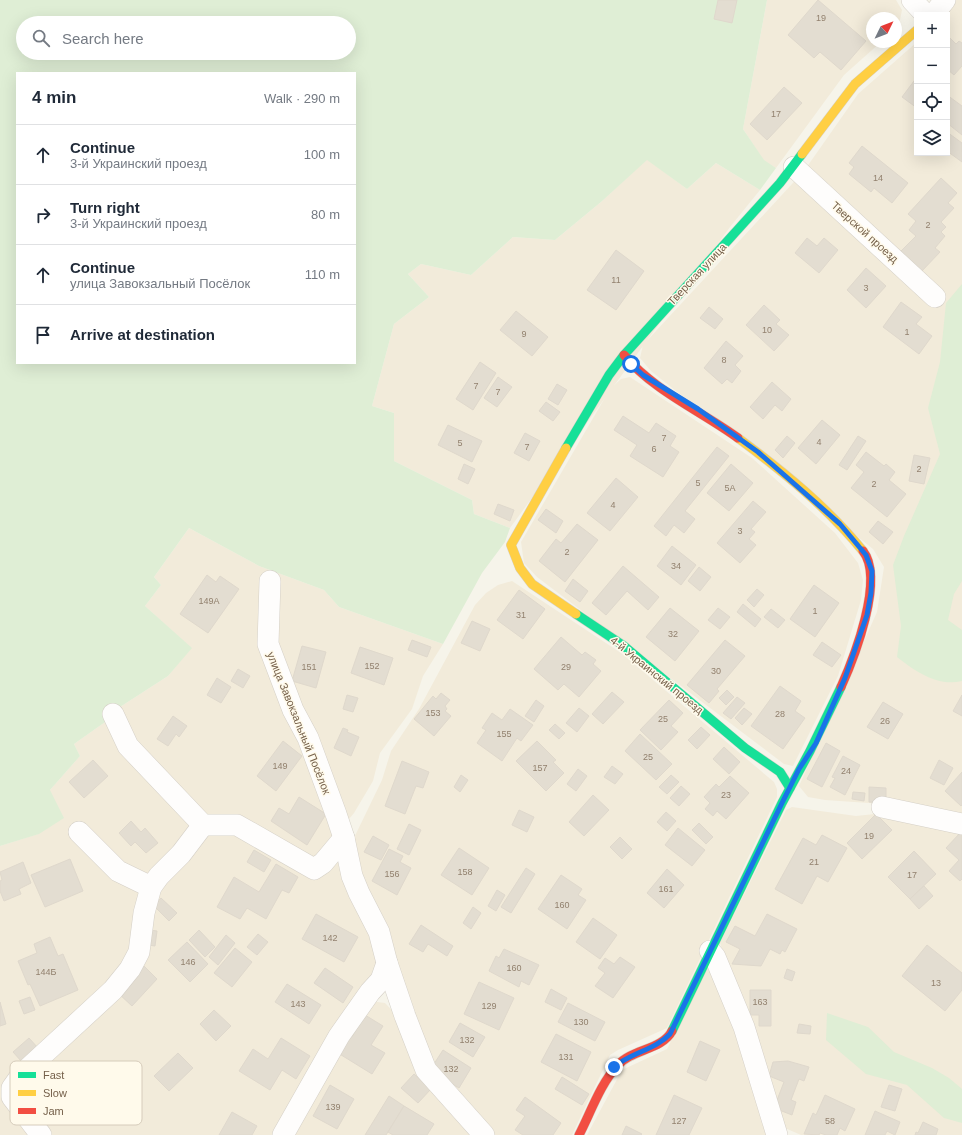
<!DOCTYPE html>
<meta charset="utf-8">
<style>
:root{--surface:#fff;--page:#f6f6f7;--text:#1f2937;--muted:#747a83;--line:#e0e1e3}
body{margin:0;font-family:Arial,sans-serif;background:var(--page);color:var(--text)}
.controls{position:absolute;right:12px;top:12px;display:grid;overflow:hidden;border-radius:0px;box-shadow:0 4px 16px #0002}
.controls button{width:36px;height:36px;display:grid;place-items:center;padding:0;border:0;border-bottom:1px solid var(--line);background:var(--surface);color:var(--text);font:20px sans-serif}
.compass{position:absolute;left:866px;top:12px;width:36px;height:36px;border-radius:50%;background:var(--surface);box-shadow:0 4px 16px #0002;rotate:47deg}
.stop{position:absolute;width:12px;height:12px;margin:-9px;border:3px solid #1a73e8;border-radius:50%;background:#fff}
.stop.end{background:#1a73e8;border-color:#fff;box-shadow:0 1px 4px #0008}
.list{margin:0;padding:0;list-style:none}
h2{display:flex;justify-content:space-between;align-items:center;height:52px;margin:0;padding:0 16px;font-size:17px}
h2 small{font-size:13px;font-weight:400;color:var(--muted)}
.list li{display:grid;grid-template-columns:26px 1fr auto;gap:12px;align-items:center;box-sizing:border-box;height:60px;padding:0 16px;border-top:1px solid var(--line)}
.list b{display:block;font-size:15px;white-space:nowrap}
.list p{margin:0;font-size:13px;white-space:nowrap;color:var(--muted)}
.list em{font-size:13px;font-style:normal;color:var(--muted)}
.icon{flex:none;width:22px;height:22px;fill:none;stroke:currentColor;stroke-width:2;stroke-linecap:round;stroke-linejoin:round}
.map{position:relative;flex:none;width:962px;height:1135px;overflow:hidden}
.search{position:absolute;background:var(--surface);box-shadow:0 4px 16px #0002;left:16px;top:16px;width:340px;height:44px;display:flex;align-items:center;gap:10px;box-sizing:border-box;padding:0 14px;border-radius:22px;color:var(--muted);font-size:15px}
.panel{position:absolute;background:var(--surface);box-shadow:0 4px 16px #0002;left:16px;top:72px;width:340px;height:292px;border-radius:0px}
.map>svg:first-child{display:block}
</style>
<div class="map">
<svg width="962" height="1135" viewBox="0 0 962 1135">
<rect width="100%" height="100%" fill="#f6f4ea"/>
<!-- residential -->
<g fill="#f2ebda">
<polygon points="767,0 896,0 902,10 899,25 896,28 896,18 872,18 872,42 881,42 844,75 776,168 764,161 743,129"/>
<polygon points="955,0 962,0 962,819 898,805 825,800 808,797 799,786 877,612 884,567 873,549 651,371 640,358 643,345 804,171 858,94 917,42 917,153 947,153 947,15 944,15"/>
<polygon points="647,159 687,189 716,163 760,190 730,227 510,528 474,514 472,500 394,461 394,413 372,406 394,324 429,297 408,274 421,264 471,275 513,237 555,240 601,202"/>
<polygon points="630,377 752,458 835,533 858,563 863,580 861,600 838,676 793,766 784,764 537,577 524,563 521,542 610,389 621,379"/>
<polygon points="189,528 259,566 324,590 339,607 443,644 423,676 412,709 380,753 373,781 354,813 315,860 212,820 133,743 120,707 168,676 191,648 145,606 161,585 154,577"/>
<polygon points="512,581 621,653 774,782 777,789 777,797 667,1028 618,1050 610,1055 572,1135 492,1135 429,1069 364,891 352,842 382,780 391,751 419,709 475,605 486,593 498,585"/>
<polygon points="108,720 191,827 127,966 7,1087 33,1135 0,1135 0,846 38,834 50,790 80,756 74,744"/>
<polygon points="792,807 856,816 894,812 962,831 962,1135 801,1135 778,1125 720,943 786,810"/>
<polygon points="226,831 299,871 337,860 344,866 380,961 277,1135 47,1135 21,1091 27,1078 141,965 157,892 205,834"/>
<polygon points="707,969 721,981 768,1135 587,1135 622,1070 667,1049"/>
<polygon points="370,1001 385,1003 399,1018 479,1135 290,1135"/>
</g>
<!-- green -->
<g fill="#dfeed5" fill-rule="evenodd">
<path d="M0,0H767L743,129L764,160L776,168L760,190L716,163L687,189L647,160L601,202L555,240L513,237L471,275L421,264L408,274L429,297L394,324L372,406L394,413V461L472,500L474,514L510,528L505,542L482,573L443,644L339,607L324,590L259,566L189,528L154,577L161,585L145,606L192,648L168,676L120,707L108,720L74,744L80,756L50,790L64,818L39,834L0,846ZM23,23H349V53H23ZM17,73H355V363H17Z"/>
<path d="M962,284V581L954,594L948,620L962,630V681C937,687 915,671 897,657L901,626L893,565L904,536L940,454L928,408L940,362L946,303Z"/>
<polygon points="827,1013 868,1027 894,1052 932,1068 949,1078 962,1089 962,1123 944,1118 907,1085 866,1074 826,1040"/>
</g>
<!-- building -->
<g fill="#e3ddd1" stroke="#dfd8cc">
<polygon points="718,0 737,0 732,23 714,19"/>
<polygon points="818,0 866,41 841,70 820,52 814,58 788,35"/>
<polygon points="950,38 956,44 959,41 962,43 962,66 954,75 947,69 947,41"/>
<polygon points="917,77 917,108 902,97"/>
<polygon points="784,87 802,103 767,140 750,124"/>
<polygon points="947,95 962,106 962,135 947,123"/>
<polygon points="947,132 962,143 962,162 947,151"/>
<polygon points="862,146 908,183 892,203 874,188 871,192 849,174 854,167 849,163"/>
<polygon points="941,178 957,193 948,203 954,208 941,222 946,227 941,232 945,236 935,248 940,252 921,272 900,252 916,236 909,230 916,221 908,214"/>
<polygon points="807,238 817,246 824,238 838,250 819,273 795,253"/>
<polygon points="616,250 644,271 616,310 587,290"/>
<polygon points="866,268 886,286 866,308 847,290"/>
<polygon points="901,302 922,317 916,324 932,336 919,354 883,327"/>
<polygon points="764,305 780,320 776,324 789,335 774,351 746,325"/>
<polygon points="709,307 723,319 715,329 700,318"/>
<polygon points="516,311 548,337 532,356 500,330"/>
<polygon points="726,341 743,356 735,365 741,371 732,383 727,379 722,384 704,368"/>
<polygon points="480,362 496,373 473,410 456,399"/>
<polygon points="498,377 512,387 497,407 484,398"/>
<polygon points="772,382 791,399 782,411 775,405 763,419 750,407"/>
<polygon points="557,384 567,390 558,405 548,399"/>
<polygon points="546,402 560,412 553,421 539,411"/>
<polygon points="623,416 649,433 656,423 676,436 670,446 679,452 663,477 630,456 637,445 614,430"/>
<polygon points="822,420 840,435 816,464 798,448"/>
<polygon points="448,425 482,441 472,462 438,445"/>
<polygon points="525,433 540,441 529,461 514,453"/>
<polygon points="787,436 795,443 783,458 775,450"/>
<polygon points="858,436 866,441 847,470 839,465"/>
<polygon points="717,447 729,456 685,511 695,519 684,533 674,525 666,536 654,526"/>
<polygon points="866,452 884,466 886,464 895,472 889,480 906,494 887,517 851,488 864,472 856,465"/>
<polygon points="914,455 930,458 924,484 909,481"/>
<polygon points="464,464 475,469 468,484 458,479"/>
<polygon points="731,464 753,483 729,511 707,493"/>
<polygon points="616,478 638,497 610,531 587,513"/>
<polygon points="753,501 766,512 751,529 755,532 749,539 756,545 740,563 717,543"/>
<polygon points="498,504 514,510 510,521 494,514"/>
<polygon points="546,509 563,521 556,533 538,520"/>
<polygon points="878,521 893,532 883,544 869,532"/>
<polygon points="577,524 598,540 565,582 539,561 556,539 561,543"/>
<polygon points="672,546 696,565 681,585 657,566"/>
<polygon points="623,566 659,597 648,610 627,591 606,615 592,603"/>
<polygon points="699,567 711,577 700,591 688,581"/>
<polygon points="207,575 216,582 220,576 239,589 208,633 180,614"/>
<polygon points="573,579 588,591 580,602 565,591"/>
<polygon points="814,585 839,603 815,637 790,619"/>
<polygon points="757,589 764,595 754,607 747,600"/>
<polygon points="519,590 545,609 523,639 497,620"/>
<polygon points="743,604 761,619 755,627 737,612"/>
<polygon points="670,608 699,631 675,661 646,637"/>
<polygon points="718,608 730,617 720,629 708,620"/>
<polygon points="771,609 785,620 778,628 764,617"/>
<polygon points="472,621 490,629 480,651 461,643"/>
<polygon points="561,637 582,655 585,652 596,660 593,664 601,671 579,697 564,684 558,690 534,669"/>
<polygon points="412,640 431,647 427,657 408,650"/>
<polygon points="725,640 745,656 717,689 719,691 709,703 687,685"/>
<polygon points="822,642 841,655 832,667 813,655"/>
<polygon points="302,646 326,652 316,688 292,681"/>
<polygon points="360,647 393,658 384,685 351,673"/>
<polygon points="238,669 250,676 243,688 231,681"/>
<polygon points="217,678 231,687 221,703 207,695"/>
<polygon points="780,686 801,701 795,711 805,718 783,749 751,726"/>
<polygon points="727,690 734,697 726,705 719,698"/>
<polygon points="612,692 624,702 603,724 592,714"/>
<polygon points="441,693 450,700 445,706 447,709 445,711 451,716 434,736 414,719 433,696 436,699"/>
<polygon points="347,695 358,698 353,712 343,709"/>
<polygon points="962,695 962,716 953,711"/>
<polygon points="737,697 745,703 731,719 723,713"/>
<polygon points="536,700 544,706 534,722 525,716"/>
<polygon points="669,700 683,713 671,726 678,732 661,750 640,730"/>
<polygon points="883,702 903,714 888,739 867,727"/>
<polygon points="579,708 589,716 577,732 566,723"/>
<polygon points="744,708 752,714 742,725 735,718"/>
<polygon points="510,709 533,725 521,741 517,738 502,761 477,743 486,730 482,728 492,713 502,720"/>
<polygon points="173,716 187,726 179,737 176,734 168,746 157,739"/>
<polygon points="555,724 565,733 559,739 549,730"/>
<polygon points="701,727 710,735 697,749 688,740"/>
<polygon points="343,728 348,730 347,732 359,737 351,756 334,748"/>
<polygon points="640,734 672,764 656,780 625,751"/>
<polygon points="283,741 302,756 276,791 257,776"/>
<polygon points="537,741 556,760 553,762 564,773 546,791 516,761"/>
<polygon points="826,743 840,751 822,787 807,779"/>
<polygon points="724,747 740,762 729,774 713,759"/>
<polygon points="843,756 860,765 845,795 830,787 835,778 832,777"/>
<polygon points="93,760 108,776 84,798 69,782"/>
<polygon points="939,760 953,768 944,785 930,778"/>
<polygon points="402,761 429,772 423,788 416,786 405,814 385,806"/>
<polygon points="612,766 623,774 615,784 604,777"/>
<polygon points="578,769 587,776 576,791 567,784"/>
<polygon points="962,772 962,805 961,806 945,791"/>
<polygon points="461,775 468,780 460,792 454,787"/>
<polygon points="671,775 679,782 667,794 659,787"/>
<polygon points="730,776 749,793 726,819 717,811 713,816 705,809 710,803 704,797 716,784 719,787"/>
<polygon points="681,786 690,794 679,806 670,798"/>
<polygon points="869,787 886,788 886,803 869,802"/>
<polygon points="853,792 865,793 864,801 852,799"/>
<polygon points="593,795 609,810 584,836 569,822"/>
<polygon points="299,797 326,814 307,845 271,821 279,808 289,814"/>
<polygon points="519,810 534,817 527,832 512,825"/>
<polygon points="666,812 676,821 667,831 657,822"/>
<polygon points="876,814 892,830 862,859 847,843"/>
<polygon points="131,821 141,832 145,828 158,843 146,853 135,842 131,846 119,833"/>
<polygon points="699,823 713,837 706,844 692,830"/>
<polygon points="409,824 421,830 409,855 397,849"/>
<polygon points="678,828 705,850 692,866 665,845"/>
<polygon points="960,833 962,835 962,879 960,881 949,871 959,860 946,848"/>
<polygon points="822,835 847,848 828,882 817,876 802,904 775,889 803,838 816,845"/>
<polygon points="373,836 389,845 381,860 364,852"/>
<polygon points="620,837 632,849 622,859 610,847"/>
<polygon points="459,848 489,868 472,895 441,875"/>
<polygon points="389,849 403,856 400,862 411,868 397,895 372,881"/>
<polygon points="254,850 271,860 264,872 247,862"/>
<polygon points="914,851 936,874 910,899 888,877"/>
<polygon points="70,859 83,891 45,907 31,875"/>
<polygon points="23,862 31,883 19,889 21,894 4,901 0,891 0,881 2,880 0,872"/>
<polygon points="276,864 298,877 289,893 282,890 266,919 247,908 240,919 217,907 234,877 259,892"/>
<polygon points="526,868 535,874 511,913 501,907"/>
<polygon points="667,869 684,885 664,908 647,893"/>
<polygon points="561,875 582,889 578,895 586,900 567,929 538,909"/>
<polygon points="924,886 933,896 919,909 910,899"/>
<polygon points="497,890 505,895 496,911 488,906"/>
<polygon points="161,898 177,913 169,921 154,906"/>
<polygon points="473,907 481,913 471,929 463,923"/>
<polygon points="316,914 358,937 344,962 302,939"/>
<polygon points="767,914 797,929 785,952 782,950 780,954 770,949 761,966 732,964 740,949 726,942 735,926 755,936"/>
<polygon points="593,918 617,935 600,959 576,942"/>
<polygon points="421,925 453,946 447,956 428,944 423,952 409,944"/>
<polygon points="150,930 157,931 155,946 148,945"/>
<polygon points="199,930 215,947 205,957 189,940"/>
<polygon points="258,934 268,942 257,955 247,947"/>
<polygon points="226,935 235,943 218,965 209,957"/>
<polygon points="50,937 58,956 63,954 78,990 40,1006 30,984 28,985 18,961 37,953 34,944"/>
<polygon points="187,942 208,964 190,982 168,960"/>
<polygon points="927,945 962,973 962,990 945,1011 902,976"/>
<polygon points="235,948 252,962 232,987 214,973"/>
<polygon points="504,949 539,965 529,985 521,981 519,987 489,971 496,956 499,958"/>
<polygon points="620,957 635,967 613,998 595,986 605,973 598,968 605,958 614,964"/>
<polygon points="144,966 157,979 132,1006 118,993"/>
<polygon points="325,968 353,987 343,1003 314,983"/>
<polygon points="787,969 795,972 792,981 784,978"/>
<polygon points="479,982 514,998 499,1030 464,1014"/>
<polygon points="287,984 321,1005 309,1024 275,1002"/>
<polygon points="551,989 567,998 561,1010 545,1002"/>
<polygon points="750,990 771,990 771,1026 759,1026 759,1015 750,1015"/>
<polygon points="30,997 35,1010 24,1014 19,1001"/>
<polygon points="0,1002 6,1024 0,1026"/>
<polygon points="568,1003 605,1022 595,1041 558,1022"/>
<polygon points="214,1010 231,1026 216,1041 200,1024"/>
<polygon points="365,1015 383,1026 371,1045 385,1053 372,1074 338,1053 349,1035 352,1037"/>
<polygon points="460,1023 485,1037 473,1057 449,1042"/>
<polygon points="799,1024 811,1026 810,1034 797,1033"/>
<polygon points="556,1034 591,1052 577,1081 541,1062"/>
<polygon points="29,1038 38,1048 22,1062 13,1052"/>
<polygon points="281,1038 310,1056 296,1079 282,1070 270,1090 239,1071 253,1049 268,1059"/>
<polygon points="700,1041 720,1050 706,1081 687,1072"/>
<polygon points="443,1050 471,1068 459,1088 430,1070"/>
<polygon points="178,1053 193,1068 169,1091 154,1076"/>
<polygon points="788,1061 809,1067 804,1081 799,1079 791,1100 796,1102 792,1115 774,1108 784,1082 769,1076 773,1062"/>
<polygon points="414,1074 431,1089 418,1103 401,1088"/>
<polygon points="562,1077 589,1094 582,1105 555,1089"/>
<polygon points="330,1085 354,1099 337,1129 313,1116"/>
<polygon points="889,1085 902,1089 895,1111 881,1107"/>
<polygon points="674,1095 702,1108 689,1135 656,1135"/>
<polygon points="825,1095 855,1109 845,1131 840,1128 837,1135 826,1135 820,1133 819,1135 804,1134 813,1113 816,1115"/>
<polygon points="389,1096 404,1106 386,1135 365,1135"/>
<polygon points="525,1097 561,1123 553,1135 523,1135 515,1130 525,1116 516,1110"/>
<polygon points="404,1106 434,1124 427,1135 393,1135 388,1132"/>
<polygon points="875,1111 900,1122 895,1135 887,1131 885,1135 865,1135"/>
<polygon points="232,1112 257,1126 252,1135 219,1135"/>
<polygon points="923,1122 938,1129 936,1135 915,1135 916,1132 918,1133"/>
<polygon points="626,1126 642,1134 641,1135 622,1135"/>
</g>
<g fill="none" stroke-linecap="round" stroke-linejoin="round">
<!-- street casing -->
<g stroke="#d5d0c7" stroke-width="22">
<g id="street">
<polyline points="912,0 926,15"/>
<polyline points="933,15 945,0"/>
<polyline points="794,167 935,297"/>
<polyline points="270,581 268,644 293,710 308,738 336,814 344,838 352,876 359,893 379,932 387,963 405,1016 426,1070 484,1135"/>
<polyline points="113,714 128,746 203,825 237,825 314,869 323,863 344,838"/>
<polyline points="882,807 962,824"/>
<polyline points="79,832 118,871 151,887"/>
<polyline points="710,951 715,957 744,1027 777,1135"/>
<polyline points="41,1135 12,1097 12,1088 22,1074 113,990 130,969 139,952 144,913 151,887 159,876 181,854 203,825"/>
<polyline points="283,1135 339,1036 370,992 381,980 387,963"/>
</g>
</g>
<!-- fast casing -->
<g stroke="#d6d1c8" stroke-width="10">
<g id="fast">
<polyline points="566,448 609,375 624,355 780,183 802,154"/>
<polyline points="576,614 624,646 745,748 780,772 790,788"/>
<polyline points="672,1031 782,803 810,751 841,687"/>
</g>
</g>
<!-- slow casing -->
<g stroke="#d6d1c8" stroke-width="10">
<g id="slow">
<polyline points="802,154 855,84 917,30"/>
<path d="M738,438C784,472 827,507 863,551"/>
<polyline points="566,448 511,545 520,568 532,584 576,614"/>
</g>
</g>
<!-- jam casing -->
<g stroke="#d6d1c8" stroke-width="10">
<g id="jam">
<path d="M624,355C654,391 701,411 738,438"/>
<path d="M841,687C854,658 885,579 863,551"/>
<path d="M579,1135C591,1112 600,1084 618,1065C632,1049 662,1050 672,1031"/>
</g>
</g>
<!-- street -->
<use href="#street" stroke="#fefdfc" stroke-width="21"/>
<!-- fast -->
<use href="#fast" stroke="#16e098" stroke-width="9"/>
<!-- slow -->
<use href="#slow" stroke="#ffcf43" stroke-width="9"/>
<!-- jam -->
<use href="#jam" stroke="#f24e42" stroke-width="9"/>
</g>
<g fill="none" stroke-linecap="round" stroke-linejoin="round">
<!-- route -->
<path stroke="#1a73e8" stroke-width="5" d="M614,1067C632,1052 655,1050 670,1034L782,803L799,769L816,743L845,678L867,615L871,593L872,571L866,555L840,524L758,452L698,409L643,375L631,364"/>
</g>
<g text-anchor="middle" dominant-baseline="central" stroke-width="3" stroke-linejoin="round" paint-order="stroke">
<!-- number labels -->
<g font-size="9" fill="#92816e">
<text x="821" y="18">19</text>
<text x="776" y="114">17</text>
<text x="878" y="178">14</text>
<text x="928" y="225">2</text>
<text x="616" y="280">11</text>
<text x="866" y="288">3</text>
<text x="767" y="330">10</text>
<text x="907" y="332">1</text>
<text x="524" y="334">9</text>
<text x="724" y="360">8</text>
<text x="476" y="386">7</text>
<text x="498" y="392">7</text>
<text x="664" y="438">7</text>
<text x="819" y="442">4</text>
<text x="460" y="443">5</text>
<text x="527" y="447">7</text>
<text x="654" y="449">6</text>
<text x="919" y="469">2</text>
<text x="698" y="483">5</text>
<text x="874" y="484">2</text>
<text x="730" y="488">5А</text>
<text x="613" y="505">4</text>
<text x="740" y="531">3</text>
<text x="567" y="552">2</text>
<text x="676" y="566">34</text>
<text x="209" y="601">149А</text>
<text x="815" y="611">1</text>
<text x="521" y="615">31</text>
<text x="673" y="634">32</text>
<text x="372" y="666">152</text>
<text x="309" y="667">151</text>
<text x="566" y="667">29</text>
<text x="716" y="671">30</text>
<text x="433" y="713">153</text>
<text x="780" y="714">28</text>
<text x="663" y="719">25</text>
<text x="885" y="721">26</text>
<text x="504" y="734">155</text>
<text x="648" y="757">25</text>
<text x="280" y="766">149</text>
<text x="540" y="768">157</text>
<text x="846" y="771">24</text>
<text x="726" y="795">23</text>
<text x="869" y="836">19</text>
<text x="814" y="862">21</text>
<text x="465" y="872">158</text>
<text x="392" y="874">156</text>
<text x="912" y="875">17</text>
<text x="666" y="889">161</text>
<text x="562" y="905">160</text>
<text x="330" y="938">142</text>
<text x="188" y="962">146</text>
<text x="514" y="968">160</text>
<text x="46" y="972">144Б</text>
<text x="936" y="983">13</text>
<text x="760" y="1002">163</text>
<text x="298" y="1004">143</text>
<text x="489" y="1006">129</text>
<text x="581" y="1022">130</text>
<text x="467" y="1040">132</text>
<text x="566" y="1057">131</text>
<text x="451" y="1069">132</text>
<text x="333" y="1107">139</text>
<text x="679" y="1121">127</text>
<text x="830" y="1121">58</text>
</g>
<!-- street labels -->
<g font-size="11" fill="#75604a" stroke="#fffaeb">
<text transform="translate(865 232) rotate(42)">Тверской проезд</text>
<text transform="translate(697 274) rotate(-47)">Тверская улица</text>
<text transform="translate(657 675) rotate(39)">4-й Украинский проезд</text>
<text transform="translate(299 723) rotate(68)">улица Завокзальный Посёлок</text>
</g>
</g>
<!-- legend -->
<rect x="10" y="1061" width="132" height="64" rx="6" fill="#fffaeb" stroke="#d6ccbb" stroke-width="1"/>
<rect x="18" y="1072" width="18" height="6" fill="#16e098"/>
<rect x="18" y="1090" width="18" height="6" fill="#ffcf43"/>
<rect x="18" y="1108" width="18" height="6" fill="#f24e42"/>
<g font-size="11" fill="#75604a">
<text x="43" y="1079">Fast</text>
<text x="43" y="1097">Slow</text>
<text x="43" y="1115">Jam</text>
</g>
</svg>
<div class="controls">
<button>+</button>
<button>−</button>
<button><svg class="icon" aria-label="locate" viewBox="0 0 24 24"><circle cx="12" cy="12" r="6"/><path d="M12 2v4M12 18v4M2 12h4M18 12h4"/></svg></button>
<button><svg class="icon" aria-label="layers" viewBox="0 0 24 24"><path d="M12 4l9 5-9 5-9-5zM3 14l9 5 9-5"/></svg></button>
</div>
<svg class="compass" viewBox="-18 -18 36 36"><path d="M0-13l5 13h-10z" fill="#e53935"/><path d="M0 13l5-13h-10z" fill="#747a83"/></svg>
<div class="stop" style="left:631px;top:364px"></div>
<div class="stop end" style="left:614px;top:1067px"></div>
<div class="search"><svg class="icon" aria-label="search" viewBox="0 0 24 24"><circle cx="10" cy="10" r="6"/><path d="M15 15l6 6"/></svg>Search here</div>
<section class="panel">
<h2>4 min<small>Walk · 290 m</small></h2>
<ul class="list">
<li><svg class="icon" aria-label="ahead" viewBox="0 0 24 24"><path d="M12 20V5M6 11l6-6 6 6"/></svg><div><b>Continue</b><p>3-й Украинский проезд</p></div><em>100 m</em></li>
<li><svg class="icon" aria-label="right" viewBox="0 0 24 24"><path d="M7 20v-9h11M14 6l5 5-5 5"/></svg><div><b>Turn right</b><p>3-й Украинский проезд</p></div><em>80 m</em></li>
<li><svg class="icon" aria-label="ahead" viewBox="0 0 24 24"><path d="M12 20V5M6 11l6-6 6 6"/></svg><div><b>Continue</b><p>улица Завокзальный Посёлок</p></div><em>110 m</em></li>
<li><svg class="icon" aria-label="arrive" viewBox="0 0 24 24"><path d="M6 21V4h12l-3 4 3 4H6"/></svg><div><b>Arrive at destination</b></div></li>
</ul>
</section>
</div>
